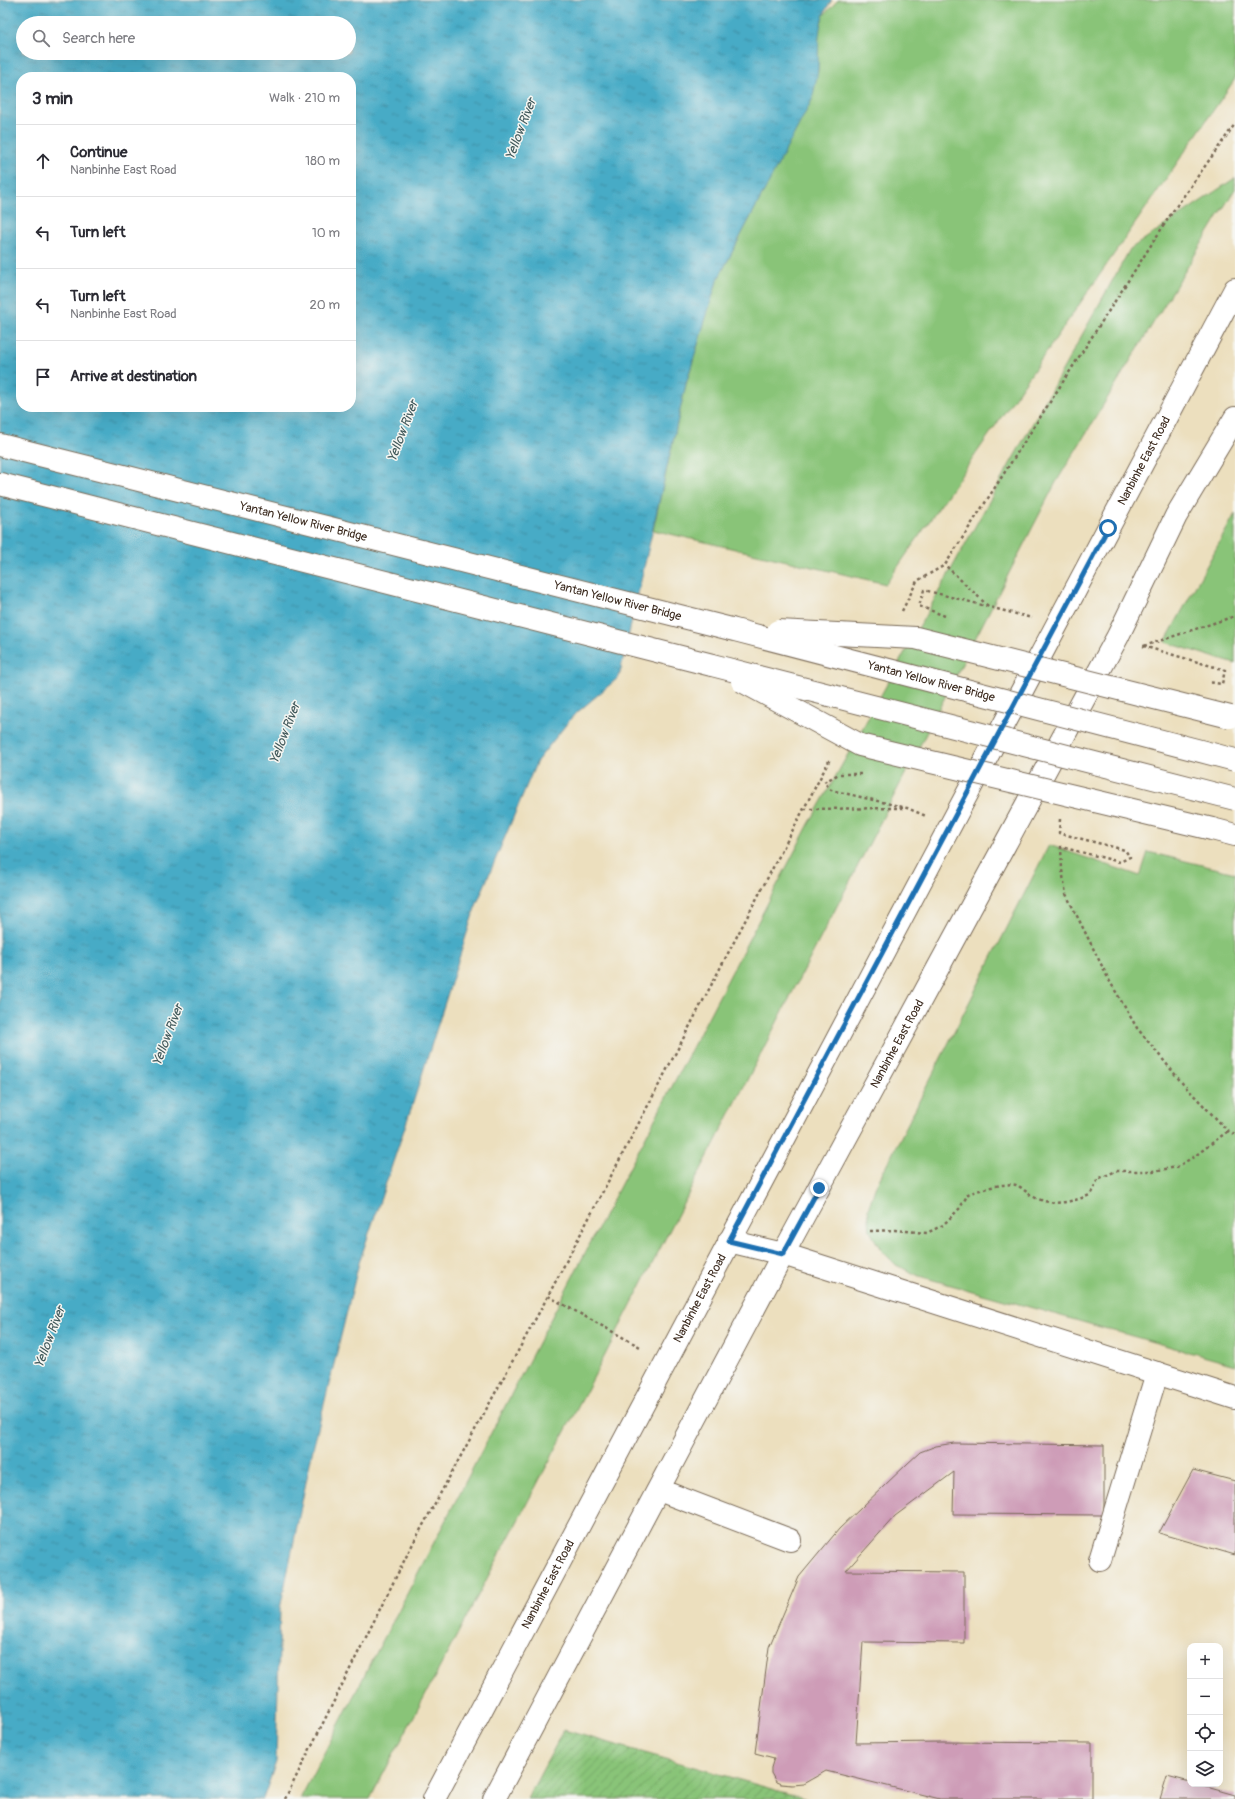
<!DOCTYPE html>
<meta charset="utf-8">
<style>
:root{--surface:#fff;--page:#f2f2f3;--text:#2b2b33;--muted:#7c7c81;--line:#e1e1e2}
body{margin:0;font-family:Pangolin,sans-serif;background:var(--page);color:var(--text)}
.controls{position:absolute;right:12px;bottom:12px;display:grid;overflow:hidden;border-radius:8px;box-shadow:0 4px 16px #0002}
.controls button{width:36px;height:36px;display:grid;place-items:center;padding:0;border:0;border-bottom:1px solid var(--line);background:var(--surface);color:var(--text);font:20px sans-serif}
.stop{position:absolute;width:12px;height:12px;margin:-9px;border:3px solid #1f6fb2;border-radius:50%;background:#fff}
.stop.end{background:#1f6fb2;border-color:#fff;box-shadow:0 1px 4px #0008}
.list{margin:0;padding:0;list-style:none}
h2{display:flex;justify-content:space-between;align-items:center;height:52px;margin:0;padding:0 16px;font-size:17px}
h2 small{font-size:13px;font-weight:400;color:var(--muted)}
.list li{display:grid;grid-template-columns:26px 1fr auto;gap:12px;align-items:center;box-sizing:border-box;height:72px;padding:0 16px;border-top:1px solid var(--line)}
.list b{display:block;font-size:15px;white-space:nowrap}
.list p{margin:0;font-size:13px;white-space:nowrap;color:var(--muted)}
.list em{font-size:13px;font-style:normal;color:var(--muted)}
.icon{flex:none;width:22px;height:22px;fill:none;stroke:currentColor;stroke-width:2;stroke-linecap:round;stroke-linejoin:round}
.map{position:relative;flex:none;width:1235px;height:1799px;overflow:hidden}
.search{position:absolute;background:var(--surface);box-shadow:0 4px 16px #0002;left:16px;top:16px;width:340px;height:44px;display:flex;align-items:center;gap:10px;box-sizing:border-box;padding:0 14px;border-radius:22px;color:var(--muted);font-size:15px}
.panel{position:absolute;background:var(--surface);box-shadow:0 4px 16px #0002;left:16px;top:72px;width:340px;height:340px;border-radius:16px}
.map>svg:first-child{display:block}
</style>
<div class="map">
<svg width="1235" height="1799" viewBox="0 0 1235 1799">
<defs>
<pattern id="garden-furrows" width="10" height="10" patternUnits="userSpaceOnUse"><rect width="10" height="10" fill="#89c478"/><path d="M-1 1l2-2M0 10L10 0M9 11l2-2" fill="none" stroke="#719f62"/></pattern>
<pattern id="water-ripples" width="26" height="14" patternUnits="userSpaceOnUse"><rect width="26" height="14" fill="#47abc6"/><path d="M2 4q2-2 4 0t4 0M15 11q2-2 4 0t4 0" fill="none" stroke="#3c8ba0"/></pattern>
</defs>
<rect width="100%" height="100%" fill="#f6f6f2"/>
<filter id="ink" filterUnits="userSpaceOnUse"><feTurbulence type="fractalNoise" baseFrequency=".025" numOctaves="2"/><feDisplacementMap in="SourceGraphic" scale="8" xChannelSelector="R" yChannelSelector="G"/><feConvolveMatrix kernelMatrix="1 2 1 2 8 2 1 2 1" color-interpolation-filters="sRGB"/></filter>
<filter id="wash" filterUnits="userSpaceOnUse"><feTurbulence type="fractalNoise" baseFrequency=".012" numOctaves="4" result="noise"/><feDisplacementMap in="SourceGraphic" scale="16" xChannelSelector="R" yChannelSelector="G"/><feGaussianBlur stdDeviation="0.9" result="paint"/><feColorMatrix in="noise" values="0 0 0 0 0 0 0 0 0 0 0 0 0 0 0 0 0 1.4 0 .05"/><feComposite in="paint" operator="in"/></filter>
<g filter="url(#wash)">
<rect width="100%" height="100%" fill="#ecdfbe"/>
<!-- park -->
<g fill="#89c478" stroke="#62774b">
<polygon points="838,0 1235,0 1235,79 886,584 653,530 686,384 717,281 762,195 818,71 818,34 822,17"/>
<polygon points="1235,178 1235,189 1055,484 586,1392 370,1799 300,1799 809,824 1130,249"/>
<polygon points="1235,514 1235,664 1165,642"/>
<polygon points="1049,845 1140,876 1148,852 1235,873 1235,1365 919,1276 896,1265 881,1250 870,1231 868,1209 875,1188"/>
</g>
<!-- garden -->
<polygon fill="url(#garden-furrows)" stroke="#62774b" points="564,1730 807,1799 527,1799"/>
<!-- water -->
<path fill="url(#water-ripples)" stroke="#416a72" fill-rule="evenodd" d="M0,0H832C816,21 819,44 818,69C817,79 814,90 812,100L717,281L686,384L619,677L573,716L537,761L475,908L413,1103L359,1263L312,1453L280,1609L276,1762L263,1799H0ZM23,23H349V53H23ZM21,77H351V407H21Z"/>
<g id="blocks">
<!-- building -->
<g fill="#ce9cb7">
<polygon points="954,1443 1104,1445 1104,1515 953,1514 954,1472 895,1516 846,1571 964,1572 964,1643 863,1642 856,1743 942,1742 1092,1743 1092,1799 940,1799 826,1771 803,1784 792,1785 781,1784 776,1782 771,1773 771,1768 774,1758 755,1753 769,1647 799,1577 839,1529 907,1464 920,1452 936,1446"/>
<polygon points="1193,1470 1235,1481 1235,1555 1159,1533"/>
<polygon points="1167,1776 1190,1782 1190,1784 1196,1784 1235,1795 1235,1799 1160,1799"/>
</g>
</g>
</g>
<g filter="url(#ink)">
<use href="#blocks" fill-opacity="0" stroke="#796956" stroke-width="1"/>
<g fill="none" stroke-linecap="round" stroke-linejoin="round">
<!-- minor casing -->
<g stroke="#796956" stroke-width="24">
<g id="minor">
<polyline points="729,1241 783,1254 1235,1398"/>
<polyline points="659,1490 790,1540"/>
<polyline points="1100,1560 1157,1373"/>
</g>
</g>
<!-- major casing -->
<g stroke="#796956" stroke-width="24">
<g id="major">
<path id="s1" d="M0,445L731,629"/>
<polyline points="0,484 712,665"/>
<polyline points="1212,829 1235,835"/>
<path id="s2" d="M434,1799L1235,289"/>
<path id="s3" d="M494,1799L783,1254L1118,636L1176,516L1235,418"/>
</g>
</g>
<!-- path -->
<g stroke="#796956" stroke-width="2.5" stroke-dasharray="3 3" stroke-linecap="butt">
<polyline points="988,606 945,565 1173,211 1235,124"/>
<polyline points="902,611 917,581 945,565"/>
<polyline points="945,616 919,606 924,590 1032,618"/>
<polyline points="1143,646 1225,670 1222,684 1208,682"/>
<polyline points="1144,646 1235,616"/>
<polyline points="861,774 839,774 824,782 831,790 907,808 926,816"/>
<polyline points="804,809 903,808"/>
<polyline points="1060,819 1059,833 1125,850 1130,857 1120,862 1061,847 1062,870 1066,894 1109,980 1137,1028 1183,1084 1228,1131 1235,1135"/>
<path d="M870,1231L895,1230L927,1233L943,1225L960,1208L968,1194C979,1190 1005,1182 1016,1185C1022,1187 1028,1194 1034,1197C1053,1207 1072,1202 1090,1195L1098,1179L1116,1171H1153L1177,1167L1195,1156L1228,1131"/>
<polyline points="548,1296 642,1348"/>
<polyline points="285,1799 409,1551 548,1296 830,759"/>
</g>
<!-- minor -->
<use href="#minor" stroke="#fff" stroke-width="22"/>
<!-- major -->
<use href="#major" stroke="#fff" stroke-width="22"/>
<!-- major-bridge casing -->
<g stroke="#796956" stroke-width="24" stroke-linecap="butt">
<g id="major-bridge">
<path id="s4" d="M731,629L1235,760"/>
<polyline points="778,631 916,638 1230,717"/>
<polyline points="712,665 1235,799"/>
<polyline points="742,681 860,745 1212,829"/>
</g>
</g>
<!-- major-bridge -->
<use href="#major-bridge" stroke="#fff" stroke-width="22"/>
</g>
</g>
<g fill="none" stroke-linecap="round" stroke-linejoin="round" filter="url(#ink)">
<!-- route -->
<polyline stroke="#1f6fb2" stroke-width="5" points="819,1188 783,1254 729,1241 1108,528"/>
</g>
<g text-anchor="middle" dominant-baseline="central" stroke-width="3" stroke-linejoin="round" paint-order="stroke">
<!-- street labels -->
<g font-size="12" fill="#3b2a1e" stroke="#f6f6f2">
<text stroke="none"><textPath href="#s2" startOffset="1515">Nanbinhe East Road</textPath></text>
<text stroke="none"><textPath href="#s1" startOffset="313">Yantan Yellow River Bridge</textPath></text>
<text stroke="none"><textPath href="#s1" startOffset="637">Yantan Yellow River Bridge</textPath></text>
<text stroke="none"><textPath href="#s4" startOffset="207">Yantan Yellow River Bridge</textPath></text>
<text stroke="none"><textPath href="#s3" startOffset="856">Nanbinhe East Road</textPath></text>
<text stroke="none"><textPath href="#s2" startOffset="567">Nanbinhe East Road</textPath></text>
<text stroke="none"><textPath href="#s2" startOffset="243">Nanbinhe East Road</textPath></text>
</g>
<!-- water labels -->
<g font-size="13" font-style="italic" fill="#3f5759" stroke="#f6f6f2">
<text transform="translate(521 129) rotate(-69)">Yellow River</text>
<text transform="translate(403 431) rotate(-69)">Yellow River</text>
<text transform="translate(285 733) rotate(-69)">Yellow River</text>
<text transform="translate(168 1035) rotate(-69)">Yellow River</text>
<text transform="translate(50 1337) rotate(-69)">Yellow River</text>
</g>
</g>
</svg>
<div class="controls">
<button>+</button>
<button>−</button>
<button><svg class="icon" aria-label="locate" viewBox="0 0 24 24"><circle cx="12" cy="12" r="6"/><path d="M12 2v4M12 18v4M2 12h4M18 12h4"/></svg></button>
<button><svg class="icon" aria-label="layers" viewBox="0 0 24 24"><path d="M12 4l9 5-9 5-9-5zM3 14l9 5 9-5"/></svg></button>
</div>
<div class="stop" style="left:1108px;top:528px"></div>
<div class="stop end" style="left:819px;top:1188px"></div>
<div class="search"><svg class="icon" aria-label="search" viewBox="0 0 24 24"><circle cx="10" cy="10" r="6"/><path d="M15 15l6 6"/></svg>Search here</div>
<section class="panel">
<h2>3 min<small>Walk · 210 m</small></h2>
<ul class="list">
<li><svg class="icon" aria-label="ahead" viewBox="0 0 24 24"><path d="M12 20V5M6 11l6-6 6 6"/></svg><div><b>Continue</b><p>Nanbinhe East Road</p></div><em>180 m</em></li>
<li><svg class="icon" aria-label="left" viewBox="0 0 24 24"><path d="M17 20v-9H6M10 6l-5 5 5 5"/></svg><div><b>Turn left</b></div><em>10 m</em></li>
<li><svg class="icon" aria-label="left" viewBox="0 0 24 24"><path d="M17 20v-9H6M10 6l-5 5 5 5"/></svg><div><b>Turn left</b><p>Nanbinhe East Road</p></div><em>20 m</em></li>
<li><svg class="icon" aria-label="arrive" viewBox="0 0 24 24"><path d="M6 21V4h12l-3 4 3 4H6"/></svg><div><b>Arrive at destination</b></div></li>
</ul>
</section>
</div>
